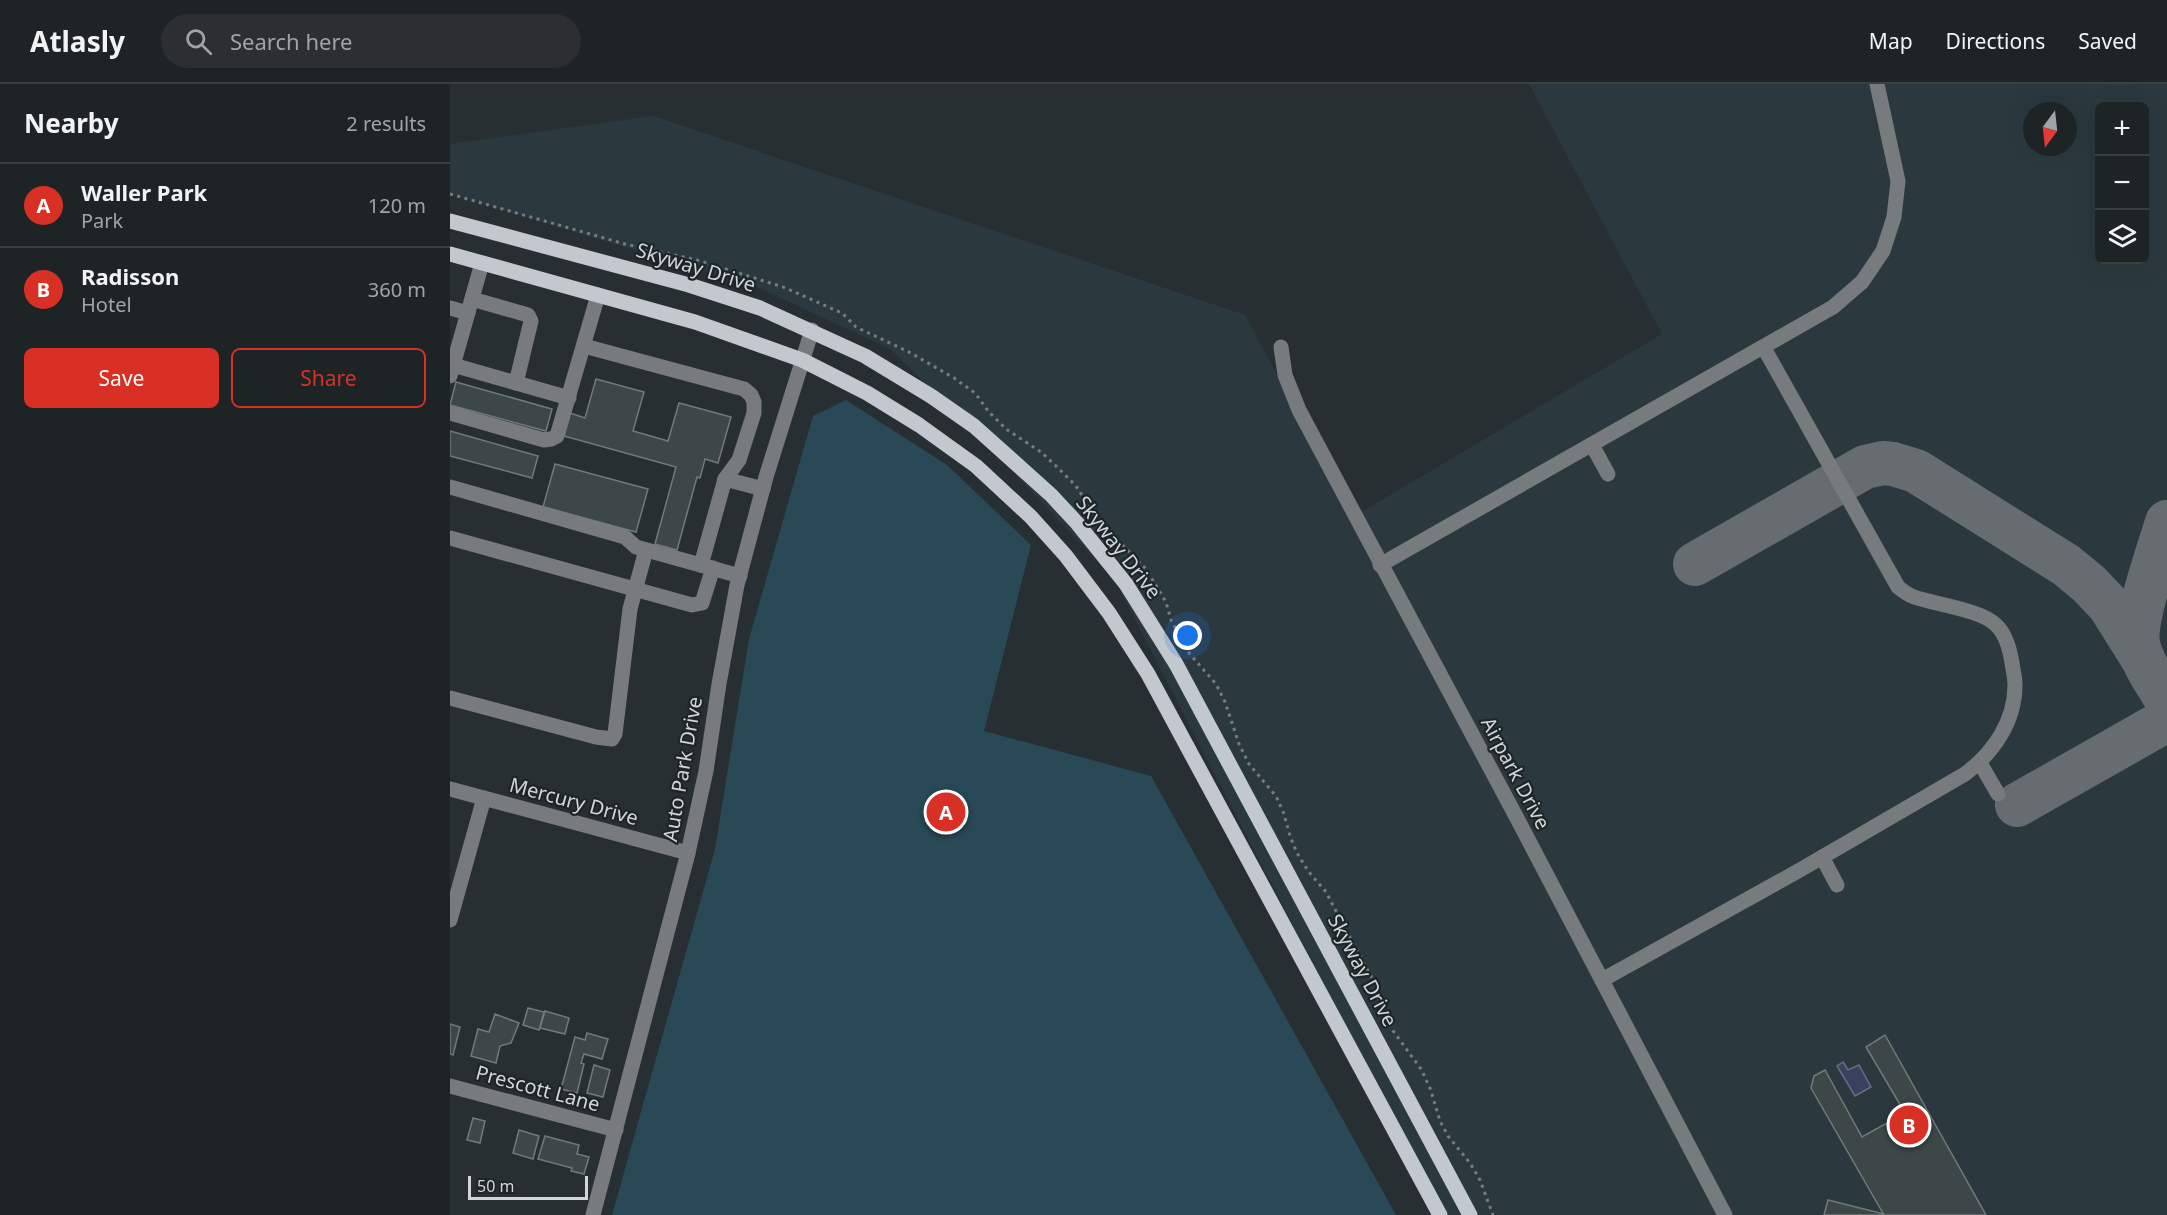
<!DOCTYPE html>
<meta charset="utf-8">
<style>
:root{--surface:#1e2326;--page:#2b2f32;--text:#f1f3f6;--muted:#a1a4a7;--line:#3c4043;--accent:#d93025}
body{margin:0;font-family:"Noto Sans",sans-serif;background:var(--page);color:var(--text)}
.controls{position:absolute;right:18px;top:18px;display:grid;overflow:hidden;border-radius:9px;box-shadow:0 6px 24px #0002}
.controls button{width:54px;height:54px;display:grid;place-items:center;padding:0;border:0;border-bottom:2px solid var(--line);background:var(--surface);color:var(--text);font:30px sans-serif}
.compass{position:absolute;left:1573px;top:18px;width:54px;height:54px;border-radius:50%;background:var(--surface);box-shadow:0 6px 24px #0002;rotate:195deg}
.scale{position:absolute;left:18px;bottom:15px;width:120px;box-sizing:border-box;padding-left:6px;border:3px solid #d2d6d8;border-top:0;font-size:16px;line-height:21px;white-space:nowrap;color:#d2d6d8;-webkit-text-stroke:4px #1e2528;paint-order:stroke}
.you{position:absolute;left:738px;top:552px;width:21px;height:21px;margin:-15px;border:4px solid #fff;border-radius:50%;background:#1a73e8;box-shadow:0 0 0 9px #1a73e833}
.badge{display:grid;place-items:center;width:39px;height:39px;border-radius:50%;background:var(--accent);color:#fff;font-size:20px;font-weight:700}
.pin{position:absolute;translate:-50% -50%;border:3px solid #fff;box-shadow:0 2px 6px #0006}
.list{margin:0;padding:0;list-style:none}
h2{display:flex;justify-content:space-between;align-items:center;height:78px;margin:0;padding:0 24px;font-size:26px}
h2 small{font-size:20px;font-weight:400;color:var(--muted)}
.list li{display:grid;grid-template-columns:39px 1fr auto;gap:18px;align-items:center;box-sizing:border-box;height:84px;padding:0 24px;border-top:2px solid var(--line)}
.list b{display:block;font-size:22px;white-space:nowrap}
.list p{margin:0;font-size:20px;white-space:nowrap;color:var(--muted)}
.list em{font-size:20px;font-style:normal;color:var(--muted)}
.actions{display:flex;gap:12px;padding:18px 24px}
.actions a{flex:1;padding:14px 0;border:2px solid var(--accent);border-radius:9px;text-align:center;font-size:21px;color:var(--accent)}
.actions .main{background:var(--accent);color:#fff}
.icon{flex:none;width:33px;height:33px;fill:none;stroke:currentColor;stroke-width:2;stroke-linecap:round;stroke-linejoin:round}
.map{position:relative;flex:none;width:1717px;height:1131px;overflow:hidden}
header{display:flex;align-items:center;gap:36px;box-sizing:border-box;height:84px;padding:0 30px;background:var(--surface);border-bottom:2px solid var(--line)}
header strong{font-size:28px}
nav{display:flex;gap:33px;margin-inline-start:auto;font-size:21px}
.search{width:420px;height:54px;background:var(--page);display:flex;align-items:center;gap:15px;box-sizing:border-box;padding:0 21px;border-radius:33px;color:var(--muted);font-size:22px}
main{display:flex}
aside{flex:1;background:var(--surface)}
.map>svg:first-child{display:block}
</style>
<header>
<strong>Atlasly</strong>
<div class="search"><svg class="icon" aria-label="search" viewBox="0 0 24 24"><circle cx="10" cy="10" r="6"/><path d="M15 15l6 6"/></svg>Search here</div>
<nav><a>Map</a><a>Directions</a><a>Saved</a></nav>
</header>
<main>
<aside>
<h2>Nearby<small>2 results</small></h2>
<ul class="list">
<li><span class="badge">A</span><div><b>Waller Park</b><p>Park</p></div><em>120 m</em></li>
<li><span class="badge">B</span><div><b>Radisson</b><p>Hotel</p></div><em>360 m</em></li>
</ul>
<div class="actions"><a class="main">Save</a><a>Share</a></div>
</aside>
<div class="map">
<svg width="1717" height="1131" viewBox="0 0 1717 1131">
<rect width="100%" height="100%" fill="#282f32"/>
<!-- built -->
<path fill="#2b393f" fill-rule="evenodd" d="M1079,0H1717V1131H993L664,495L521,343L440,265L307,203L0,110V60L203,32L795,231L903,433L1212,250ZM1650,22H1694V176H1650ZM1582,27H1618V63H1582Z"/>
<!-- park -->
<polygon fill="#294957" points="396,316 497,381 581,461 534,647 701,692 946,1131 162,1131 265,765 299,555 363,332"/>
<!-- water -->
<polygon fill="#3a405f" stroke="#686d83" stroke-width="1.5" points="1393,978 1398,986 1409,981 1421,1003 1405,1012 1387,982"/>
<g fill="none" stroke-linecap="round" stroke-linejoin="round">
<!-- taxiway -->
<g stroke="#666c6f" stroke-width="44">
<path d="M1717,438C1709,465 1684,535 1688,559C1691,579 1707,599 1717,617"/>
<polyline points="1245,480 1415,383 1433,379 1443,380 1466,387 1616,481 1639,500 1659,521 1691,572"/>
<polyline points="1567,721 1717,636"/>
</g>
</g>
<!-- building -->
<g fill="#3e4748" stroke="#717a7b" stroke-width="1.5">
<polygon points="146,295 194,308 183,347 218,357 229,319 281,333 268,379 255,375 250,394 247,393 227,466 205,460 226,383 114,352 120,329 135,334"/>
<polygon points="6,298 102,325 96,347 0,321"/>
<polygon points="0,347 88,372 82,394 0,372"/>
<polygon points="105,380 198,405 186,448 93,423"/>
<polygon points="78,924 94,928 89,946 73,941"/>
<polygon points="95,927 119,934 115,950 90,944"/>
<polygon points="45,930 69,939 61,959 50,962 46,979 21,972 28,945 39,948"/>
<polygon points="0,940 10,943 3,971 0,970"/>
<polygon points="137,949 158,955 152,975 134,970 131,979 134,980 127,1009 111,1005 125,953 135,956"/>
<polygon points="1435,951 1536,1131 1434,1131 1361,1004 1364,992 1375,986 1412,1053 1455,1029 1416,963"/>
<polygon points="144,981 160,986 153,1013 137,1009"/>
<polygon points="23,1034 35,1037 30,1059 17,1056"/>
<polygon points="69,1046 89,1052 83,1075 63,1069"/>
<polygon points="95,1052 129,1061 127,1070 139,1073 134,1090 121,1087 122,1084 88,1075"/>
<polygon points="1378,1116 1434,1130 1434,1131 1374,1131"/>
</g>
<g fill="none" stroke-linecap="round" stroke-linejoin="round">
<!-- path -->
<polyline stroke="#777d7f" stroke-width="3" stroke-dasharray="3 4.5" stroke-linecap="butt" points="0,110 175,160 247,176 333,203 392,229 406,243 459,268 504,294 525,309 539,328 556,345 591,368 607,383 626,402 648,436 696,485 716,518 721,536 739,569 766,600 775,618 789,660 799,680 826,712 834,730 840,752 847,769 858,787 876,808 897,848 923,896 932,927 941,944 971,985 980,1004 990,1037 998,1052 1020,1079 1030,1096 1043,1131"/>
<!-- minor -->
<g stroke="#787b7d" stroke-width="15">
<polyline points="22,215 78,231 81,237 66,299"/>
<polyline points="0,224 18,229"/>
<polyline points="134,262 294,305 301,311 304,318 304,329 289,376 275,395 251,481"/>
<polyline points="831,263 835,291 849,326 1069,738 1275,1131"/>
<polyline points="3,281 119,314"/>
<polyline points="0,292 32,179"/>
<polyline points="0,329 94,356 101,355 107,352 148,211"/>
<polyline points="1142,361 1158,390"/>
<polyline points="275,395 313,405"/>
<polyline points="0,403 175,453 186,463 290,492"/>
<polyline points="0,454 242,521 252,519 263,484"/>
<polyline points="930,481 1383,223 1412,198 1433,167 1444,133 1448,97 1427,0"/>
<polyline points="0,614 146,653 162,655 165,650 180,525 196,466"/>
<polyline points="1530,679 1548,710"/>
<polyline points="0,705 238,769"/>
<polyline points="1372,773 1387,801"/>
<polyline points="0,836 34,714"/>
<path d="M1152,896L1350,786L1515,690C1543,669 1565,638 1565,601C1565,594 1563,586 1562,579C1560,566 1556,550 1546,541C1532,526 1484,520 1464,513C1458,511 1453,507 1448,503L1314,264"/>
<polyline points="0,1002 166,1046"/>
<polyline points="143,1131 238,769 256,687 269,600 287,501 316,393 362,246"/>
</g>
<!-- major -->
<g stroke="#c3c8ce" stroke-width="15">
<polyline points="0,137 239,201 310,224 415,272 481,312 524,342 601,411 627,439 676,500 726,580 1020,1131"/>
<polyline points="0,170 245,238 352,276 417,309 469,341 526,382 581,433 616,472 659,529 698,590 990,1131"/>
</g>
</g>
<g text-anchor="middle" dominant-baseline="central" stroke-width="4.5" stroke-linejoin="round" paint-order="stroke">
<!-- street labels -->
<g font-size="20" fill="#d2d6d8" stroke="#1e2528">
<text transform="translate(246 183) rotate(17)">Skyway Drive</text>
<text transform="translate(669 463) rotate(52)">Skyway Drive</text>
<text transform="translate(232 685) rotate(-80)">Auto Park Drive</text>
<text transform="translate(1066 689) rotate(62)">Airpark Drive</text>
<text transform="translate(124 717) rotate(15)">Mercury Drive</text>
<text transform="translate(913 886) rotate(62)">Skyway Drive</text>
<text transform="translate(88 1004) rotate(15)">Prescott Lane</text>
</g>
</g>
</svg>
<div class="controls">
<button>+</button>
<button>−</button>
<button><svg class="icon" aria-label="layers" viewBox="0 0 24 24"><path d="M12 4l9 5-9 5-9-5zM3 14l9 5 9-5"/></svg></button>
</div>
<svg class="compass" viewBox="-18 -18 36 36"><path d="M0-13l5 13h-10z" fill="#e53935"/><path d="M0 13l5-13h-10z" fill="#a1a4a7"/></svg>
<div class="scale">50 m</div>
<div class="you"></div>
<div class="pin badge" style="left:496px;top:728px">A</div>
<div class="pin badge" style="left:1459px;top:1041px">B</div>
</div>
</main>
